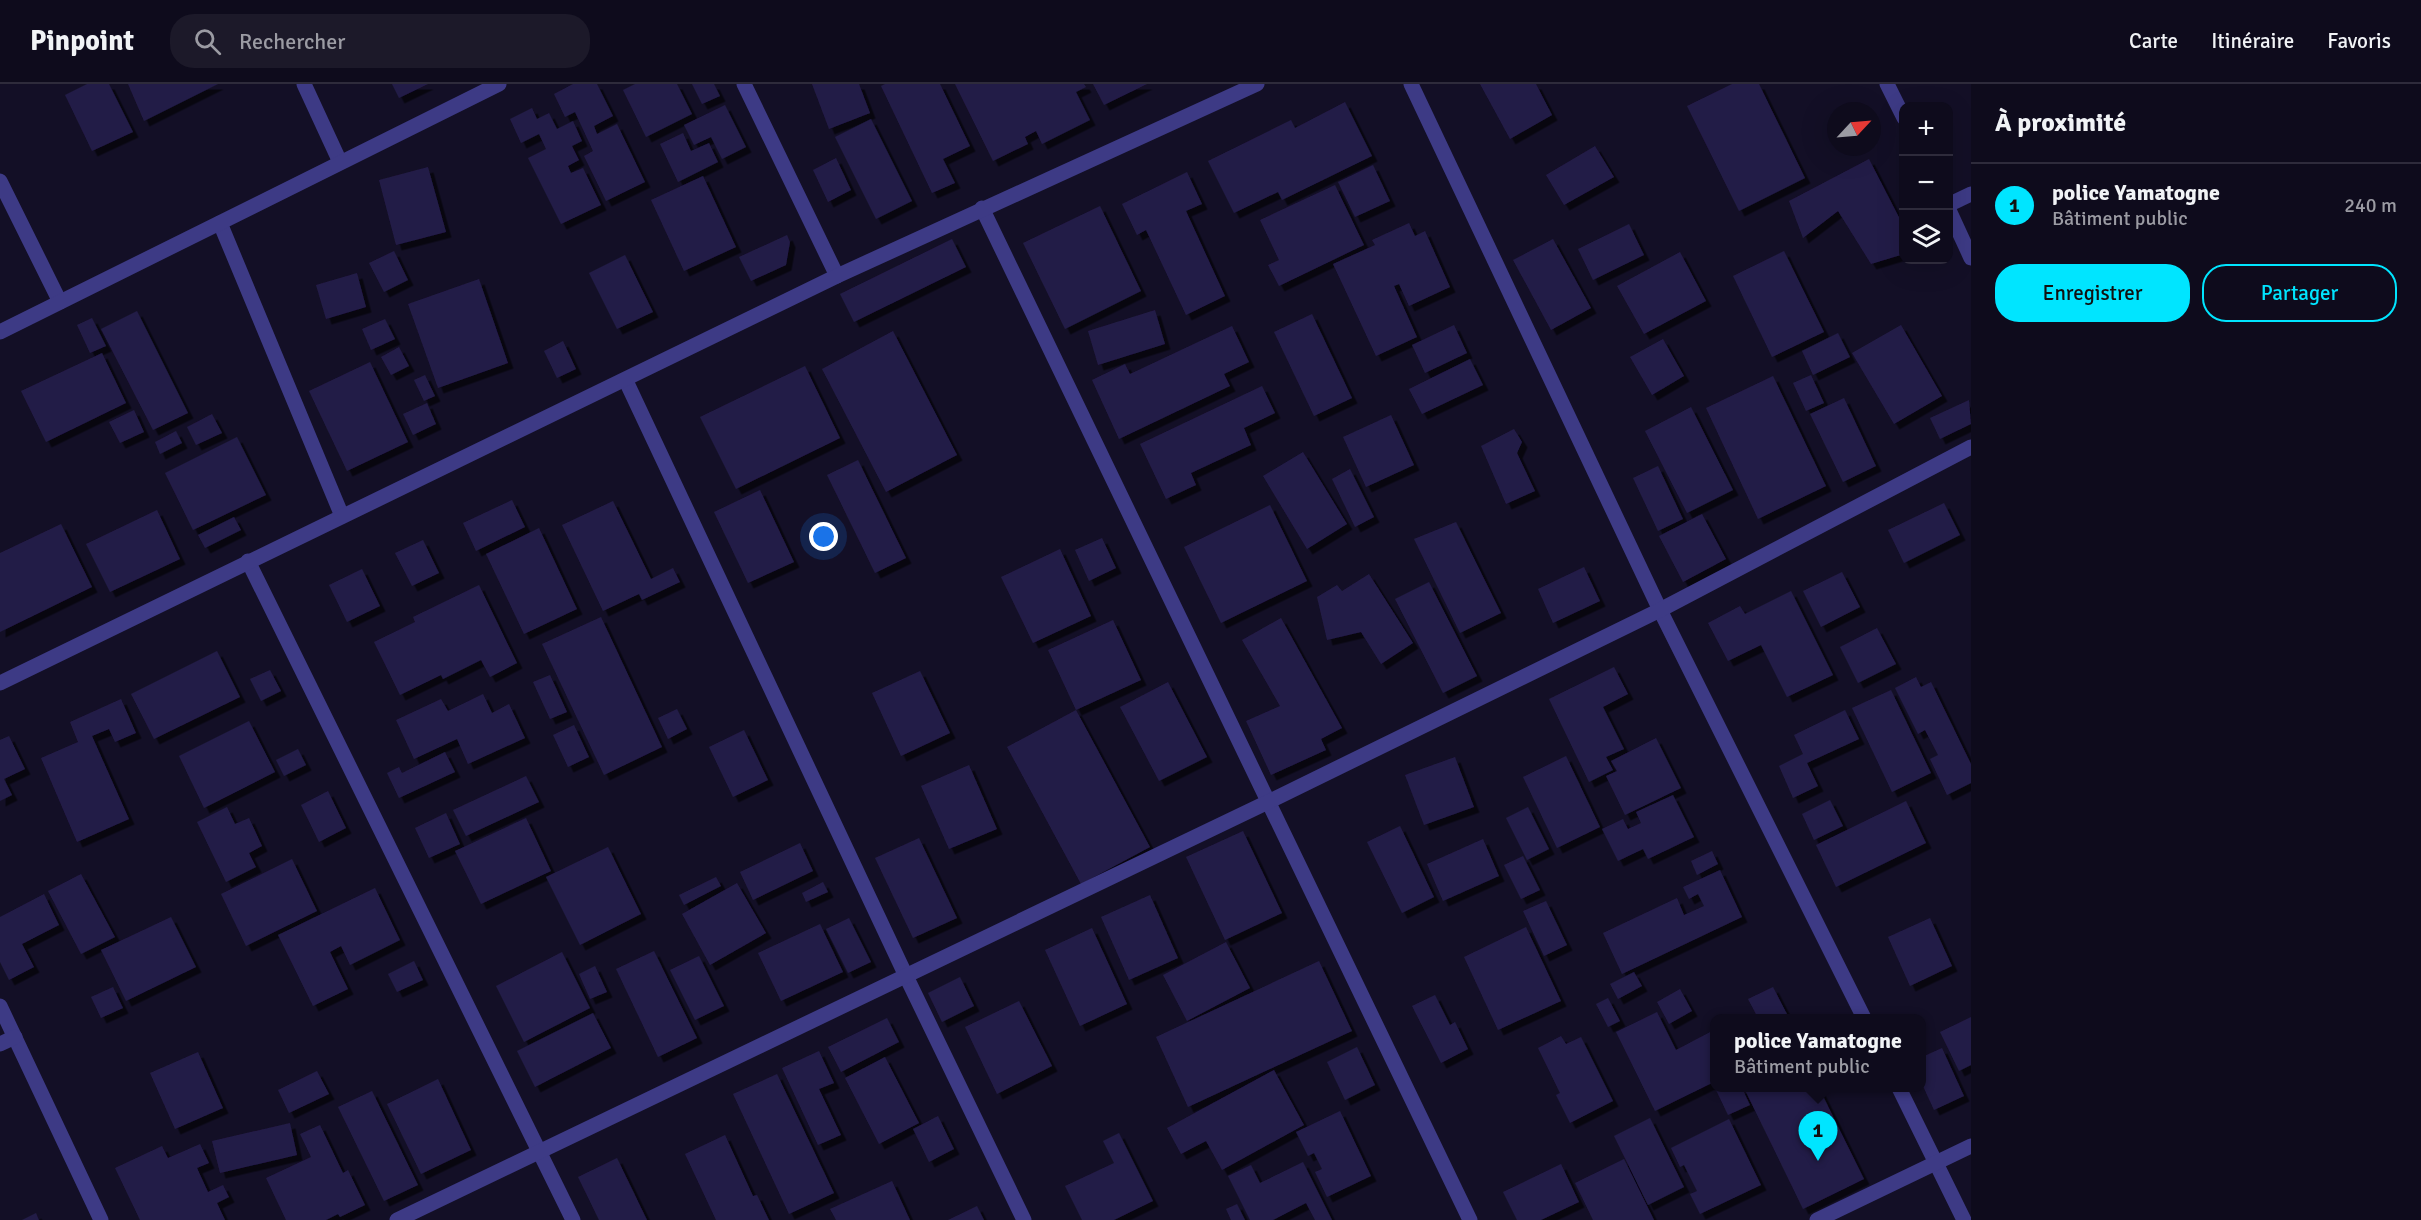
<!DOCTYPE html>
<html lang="fr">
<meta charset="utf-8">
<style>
:root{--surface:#0e0b1c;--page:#1c1929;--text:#f1f3f6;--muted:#9b9ba3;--line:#2e2b3b;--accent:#00e5ff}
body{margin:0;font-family:Signika,sans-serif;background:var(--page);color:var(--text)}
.controls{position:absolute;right:18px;top:18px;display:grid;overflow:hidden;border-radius:12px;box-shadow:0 6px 24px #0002}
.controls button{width:54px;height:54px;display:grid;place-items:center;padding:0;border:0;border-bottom:2px solid var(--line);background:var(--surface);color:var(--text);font:30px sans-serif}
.compass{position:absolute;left:1827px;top:18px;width:54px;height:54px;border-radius:50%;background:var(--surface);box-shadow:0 6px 24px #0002;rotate:64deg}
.you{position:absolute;left:824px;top:453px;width:21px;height:21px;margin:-15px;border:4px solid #fff;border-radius:50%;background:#1a73e8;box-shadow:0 0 0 9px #1a73e833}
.badge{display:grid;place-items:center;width:39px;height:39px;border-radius:50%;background:var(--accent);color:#111;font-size:20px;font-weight:700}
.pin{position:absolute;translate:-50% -50px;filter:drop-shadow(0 2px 3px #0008)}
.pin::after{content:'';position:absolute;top:32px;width:21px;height:18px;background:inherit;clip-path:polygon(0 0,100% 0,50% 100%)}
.popup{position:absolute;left:1710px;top:930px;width:216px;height:78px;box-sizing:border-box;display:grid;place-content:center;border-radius:12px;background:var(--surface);filter:drop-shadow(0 2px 4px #0005);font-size:20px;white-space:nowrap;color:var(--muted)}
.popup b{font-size:22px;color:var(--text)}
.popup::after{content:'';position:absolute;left:50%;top:100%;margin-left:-12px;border:12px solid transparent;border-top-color:var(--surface)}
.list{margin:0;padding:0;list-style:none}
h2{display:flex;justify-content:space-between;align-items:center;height:78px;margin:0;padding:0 24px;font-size:26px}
h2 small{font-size:20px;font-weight:400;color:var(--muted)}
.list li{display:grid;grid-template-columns:39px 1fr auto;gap:18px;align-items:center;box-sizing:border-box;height:84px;padding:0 24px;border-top:2px solid var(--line)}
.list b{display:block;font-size:22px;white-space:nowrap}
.list p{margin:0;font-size:20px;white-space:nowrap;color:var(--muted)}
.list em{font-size:20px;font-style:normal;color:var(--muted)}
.actions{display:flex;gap:12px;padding:18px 24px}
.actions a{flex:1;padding:14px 0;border:2px solid var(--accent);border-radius:24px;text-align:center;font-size:21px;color:var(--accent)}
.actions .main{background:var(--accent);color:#111}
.icon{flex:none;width:33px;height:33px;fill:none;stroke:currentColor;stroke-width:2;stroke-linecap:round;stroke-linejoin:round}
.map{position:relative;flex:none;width:1971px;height:1136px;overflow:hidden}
header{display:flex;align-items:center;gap:36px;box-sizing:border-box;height:84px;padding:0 30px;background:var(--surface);border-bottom:2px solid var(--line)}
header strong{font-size:28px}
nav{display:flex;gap:33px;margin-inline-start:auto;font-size:21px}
.search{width:420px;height:54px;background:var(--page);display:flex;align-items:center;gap:15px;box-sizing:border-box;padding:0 21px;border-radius:24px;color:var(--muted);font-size:22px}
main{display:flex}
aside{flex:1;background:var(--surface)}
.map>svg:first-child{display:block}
</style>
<header>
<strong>Pinpoint</strong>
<div class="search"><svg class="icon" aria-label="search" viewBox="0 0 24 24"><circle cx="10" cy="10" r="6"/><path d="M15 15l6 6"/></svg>Rechercher</div>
<nav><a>Carte</a><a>Itinéraire</a><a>Favoris</a></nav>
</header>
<main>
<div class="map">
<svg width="1971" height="1136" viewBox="0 0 1971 1136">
<defs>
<filter id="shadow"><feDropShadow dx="5.5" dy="5.5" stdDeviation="0" flood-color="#0009"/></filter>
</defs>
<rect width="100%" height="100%" fill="#130f26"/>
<!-- building -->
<g fill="#241b47" filter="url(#shadow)">
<polygon points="87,0 109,0 133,48 92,67 65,11"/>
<polygon points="128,0 218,0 144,37"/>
<polygon points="392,0 428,0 399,14"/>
<polygon points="573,0 597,0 613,32 594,42 597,50 617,40 645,98 606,117 584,72 593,67 575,28 565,33 554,10"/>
<polygon points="635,0 677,0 692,30 646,53 623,6"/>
<polygon points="692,0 714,0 720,12 702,20"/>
<polygon points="812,0 859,0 870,29 829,45"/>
<polygon points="885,0 940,0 970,62 943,75 955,99 932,109 881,2"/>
<polygon points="955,0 1084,0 1086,3 1076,8 1090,36 1042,60 1036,47 1025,53 1028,60 993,77"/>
<polygon points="1093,0 1147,0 1104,21"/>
<polygon points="1480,0 1536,0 1552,31 1510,55"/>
<polygon points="1732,0 1759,0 1805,94 1739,127 1687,22"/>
<polygon points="1345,18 1372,72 1282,116 1278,108 1234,129 1208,77 1291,36 1295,44"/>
<polygon points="725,21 746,63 722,75 711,53 694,61 684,41"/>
<polygon points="532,24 537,35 549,29 557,45 573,37 582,57 572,62 579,76 568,82 571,89 583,84 601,121 561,140 528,74 546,65 539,50 521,59 510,35"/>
<polygon points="871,35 912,117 876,135 835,53"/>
<polygon points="683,49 691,67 709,59 718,78 678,98 660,60"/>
<polygon points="1595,62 1614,93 1564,121 1546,91"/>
<polygon points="836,74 851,106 828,118 813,86"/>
<polygon points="1869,75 1904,143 1904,170 1871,180 1838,127 1803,154 1789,117"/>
<polygon points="1373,81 1390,117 1355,133 1338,98"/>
<polygon points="428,83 446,148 396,161 379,96"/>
<polygon points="1187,88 1202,120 1186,127 1225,212 1186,231 1146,146 1137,151 1122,120"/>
<polygon points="703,92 736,163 684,187 651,116"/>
<polygon points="1335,101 1364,161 1279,202 1268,181 1279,176 1260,136"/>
<polygon points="1100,122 1141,207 1065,245 1023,159"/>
<polygon points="1409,139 1415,152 1425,147 1450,203 1409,222 1399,200 1394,202 1417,253 1376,272 1333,180 1375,161 1372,156"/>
<polygon points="1629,140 1644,171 1593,196 1578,165"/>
<polygon points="787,151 790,158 786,181 751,197 739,173"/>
<polygon points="952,155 966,183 854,238 840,210"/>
<polygon points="1553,155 1591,224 1551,246 1513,176"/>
<polygon points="394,167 408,196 384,208 369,179"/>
<polygon points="1784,167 1824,248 1772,273 1733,192"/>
<polygon points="1680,168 1706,217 1644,250 1617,202"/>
<polygon points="625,171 653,228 617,245 589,189"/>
<polygon points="357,189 366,223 326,235 316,201"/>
<polygon points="479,195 508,279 438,304 408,220"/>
<polygon points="1155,226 1165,260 1098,281 1088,247"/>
<polygon points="137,227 188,329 153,346 101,245"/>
<polygon points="1312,230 1352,314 1314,332 1274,248"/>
<polygon points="92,234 106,262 90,269 77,241"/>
<polygon points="385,235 395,255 371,266 362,245"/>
<polygon points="1454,241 1467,269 1425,289 1412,261"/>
<polygon points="1901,241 1942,312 1894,340 1852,269"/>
<polygon points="1232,242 1249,278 1224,290 1230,302 1119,355 1092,296 1125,280 1130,290"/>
<polygon points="893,247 957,371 886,408 822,285"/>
<polygon points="1838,249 1850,273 1813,291 1802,267"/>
<polygon points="1663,255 1684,292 1652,311 1630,273"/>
<polygon points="563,257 576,285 557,294 544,267"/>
<polygon points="399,263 409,282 391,291 381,273"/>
<polygon points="102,269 126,319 46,358 21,307"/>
<polygon points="1470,275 1483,301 1422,330 1409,305"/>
<polygon points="370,278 408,358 347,387 309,307"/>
<polygon points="805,282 840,354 736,405 700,333"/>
<polygon points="425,291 435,312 424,317 414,296"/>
<polygon points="1811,291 1824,319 1806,327 1793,299"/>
<polygon points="1773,292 1826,402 1758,435 1706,324"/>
<polygon points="1262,302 1275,329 1244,344 1251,361 1191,389 1196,401 1166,415 1140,360"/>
<polygon points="1844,314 1876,382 1843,398 1810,330"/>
<polygon points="1969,316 1971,340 1940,355 1930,334"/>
<polygon points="427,319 436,340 413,351 403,330"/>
<polygon points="1691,323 1733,406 1687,429 1645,347"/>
<polygon points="134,326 144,348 120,359 109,338"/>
<polygon points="212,330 222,349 196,361 187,343"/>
<polygon points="1391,331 1414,381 1366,403 1343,353"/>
<polygon points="1514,345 1522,358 1517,369 1535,407 1506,420 1481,362"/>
<polygon points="176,347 182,359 160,370 155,358"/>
<polygon points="237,353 266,411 193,446 165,389"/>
<polygon points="1303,368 1347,440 1307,465 1263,392"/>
<polygon points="858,376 906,474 875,489 827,391"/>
<polygon points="1658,382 1683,435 1658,447 1633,394"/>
<polygon points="1350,385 1374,433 1355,443 1332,395"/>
<polygon points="760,406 794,478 748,499 714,428"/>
<polygon points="512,416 525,443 476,467 463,439"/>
<polygon points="613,417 651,495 673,484 680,498 642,516 639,510 603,527 562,441"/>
<polygon points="1944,419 1960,451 1904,479 1888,446"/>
<polygon points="1270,421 1307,497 1221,539 1184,463"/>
<polygon points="157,426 180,475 110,508 86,460"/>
<polygon points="1702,430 1726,475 1683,498 1659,452"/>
<polygon points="234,433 241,446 205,464 198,451"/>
<polygon points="1456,438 1501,529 1460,549 1414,455"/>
<polygon points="61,440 92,503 0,548 0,469"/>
<polygon points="539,444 577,525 524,550 486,470"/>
<polygon points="1102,454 1116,484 1089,497 1075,466"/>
<polygon points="423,456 439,489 412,502 395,469"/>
<polygon points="1060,465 1091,532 1033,559 1001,493"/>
<polygon points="1584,483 1600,517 1553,539 1538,505"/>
<polygon points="362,485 380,522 347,538 329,501"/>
<polygon points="1842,488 1860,523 1821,543 1803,507"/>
<polygon points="1369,490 1413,559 1381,580 1361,548 1327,556 1317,513 1337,501 1342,507"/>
<polygon points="1429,498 1477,592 1443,609 1395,515"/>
<polygon points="479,501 517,579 490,593 481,576 443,595 441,591 400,611 374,558 415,538 413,533"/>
<polygon points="1791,507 1833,591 1787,613 1761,561 1728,577 1708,539 1740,522 1745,530"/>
<polygon points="601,533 662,663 604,691 542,560"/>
<polygon points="1281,534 1342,644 1321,655 1326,666 1271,691 1246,637 1280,622 1242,556"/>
<polygon points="1113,536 1141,596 1076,626 1150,763 1081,800 1007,663 1076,626 1048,566"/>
<polygon points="1877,544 1896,580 1858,599 1840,563"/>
<polygon points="217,567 240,613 154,655 131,610"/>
<polygon points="1614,583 1628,610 1603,623 1624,665 1606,673 1613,686 1589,698 1549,615"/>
<polygon points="270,586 281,607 261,617 250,595"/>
<polygon points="920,587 950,649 901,672 872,609"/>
<polygon points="550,591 567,628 550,635 533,598"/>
<polygon points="1916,593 1921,603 1931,598 1971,680 1971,699 1947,711 1930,675 1938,671 1925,646 1918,650 1895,604"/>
<polygon points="1168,598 1207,673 1159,697 1120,623"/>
<polygon points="1891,606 1931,689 1892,708 1852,624"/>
<polygon points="483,610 492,629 509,620 525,654 468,680 457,655 414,675 396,636 441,615 448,627"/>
<polygon points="121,615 136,649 115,658 109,645 92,652 129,735 77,758 41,674 78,658 70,638"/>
<polygon points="677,625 687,645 668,655 658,634"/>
<polygon points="1845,626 1859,655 1807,679 1818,702 1793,714 1779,682 1803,670 1794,651"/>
<polygon points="249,637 275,688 204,724 179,672"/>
<polygon points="574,641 589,673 568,683 553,651"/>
<polygon points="744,646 768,696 733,713 709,663"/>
<polygon points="9,652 25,685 4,695 12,711 0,717 0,656"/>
<polygon points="1656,654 1681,704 1625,731 1606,692 1617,687 1611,677"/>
<polygon points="298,665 306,681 284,692 276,676"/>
<polygon points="445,668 455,688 399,714 387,689 399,683 402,689"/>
<polygon points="1566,672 1600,743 1557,764 1523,693"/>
<polygon points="1455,673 1474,723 1424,741 1405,691"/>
<polygon points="969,681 997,745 949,765 921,702"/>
<polygon points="526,692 539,718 466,752 453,726"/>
<polygon points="328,707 346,744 319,758 301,721"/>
<polygon points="1673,711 1694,753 1648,775 1643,765 1618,777 1602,745 1623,735 1628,745 1641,739 1636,728"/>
<polygon points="1830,716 1843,742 1814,756 1802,730"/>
<polygon points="1906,717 1926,759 1836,803 1816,761"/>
<polygon points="227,723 235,740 249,734 262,762 249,769 256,783 226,798 197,738"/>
<polygon points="1528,723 1549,765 1527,776 1506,734"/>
<polygon points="446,729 460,760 429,774 415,744"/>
<polygon points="526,734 551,787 481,820 455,767"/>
<polygon points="1400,742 1434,813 1402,829 1367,758"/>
<polygon points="1243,747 1282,829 1225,856 1186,773"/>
<polygon points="919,754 957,834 913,854 875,774"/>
<polygon points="1483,755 1499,792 1443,817 1427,780"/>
<polygon points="800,759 813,787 753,816 740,788"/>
<polygon points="608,763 641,830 580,861 546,793"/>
<polygon points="1712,767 1718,780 1697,791 1691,777"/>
<polygon points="1523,772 1540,806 1521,815 1504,781"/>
<polygon points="292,775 317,827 246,862 221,810"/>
<polygon points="1720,786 1742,833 1622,890 1603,849 1677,814 1684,831 1704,822 1698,810 1689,815 1683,803"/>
<polygon points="81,790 115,853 81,870 48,807"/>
<polygon points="716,793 721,802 684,821 679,811"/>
<polygon points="823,798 828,808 806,818 802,809"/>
<polygon points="737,799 766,849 710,881 682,830"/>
<polygon points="375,804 400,856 350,881 341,862 330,868 348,905 313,922 278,851"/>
<polygon points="44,810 59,841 22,860 34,883 9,896 0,878 0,833"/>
<polygon points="1150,811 1178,874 1129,896 1101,833"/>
<polygon points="1546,817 1567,861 1544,872 1523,827"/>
<polygon points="171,833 196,883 126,917 101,866"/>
<polygon points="849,834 871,878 848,889 826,845"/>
<polygon points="1930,834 1952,882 1910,902 1888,853"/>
<polygon points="820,840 843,888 781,917 758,869"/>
<polygon points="1526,843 1561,917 1498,946 1464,873"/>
<polygon points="1092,844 1127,920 1080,942 1045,866"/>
<polygon points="1226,858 1250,904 1187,937 1163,891"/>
<polygon points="654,867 697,954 658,973 616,885"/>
<polygon points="562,868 590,924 524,958 496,902"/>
<polygon points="699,872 724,922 695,936 670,886"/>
<polygon points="414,877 423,896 397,908 388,890"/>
<polygon points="1319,877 1352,947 1188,1023 1156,953"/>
<polygon points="595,882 607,908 590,915 579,890"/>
<polygon points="1634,888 1642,902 1618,915 1610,900"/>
<polygon points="960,893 974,922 942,938 928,909"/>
<polygon points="113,903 123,924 101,934 91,913"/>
<polygon points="1773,903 1789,934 1758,934 1748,915"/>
<polygon points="1680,905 1692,927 1669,940 1657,918"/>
<polygon points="1435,911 1450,941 1455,938 1468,965 1441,979 1412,922"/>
<polygon points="1608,914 1620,937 1608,943 1596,920"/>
<polygon points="1019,917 1052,982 997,1010 965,943"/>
<polygon points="1657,928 1676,966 1714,946 1714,998 1655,1027 1616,948"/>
<polygon points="593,929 611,964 535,1003 517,967"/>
<polygon points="1971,933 1971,981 1959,987 1940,948"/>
<polygon points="887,934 899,958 841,988 828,963"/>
<polygon points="1561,952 1566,960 1581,953 1613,1017 1570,1039 1556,1011 1560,1009 1538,964"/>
<polygon points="1357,963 1375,1001 1345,1016 1327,978"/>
<polygon points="1942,964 1964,1012 1934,1026 1922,1000 1922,973"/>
<polygon points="819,967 834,999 819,1005 841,1051 818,1061 782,984"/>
<polygon points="198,968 223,1024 175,1045 150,989"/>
<polygon points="885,973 919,1039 879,1060 845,994"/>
<polygon points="1274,986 1304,1041 1222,1086 1206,1057 1181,1070 1167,1044"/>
<polygon points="317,987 329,1010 289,1029 278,1006"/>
<polygon points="777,990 834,1109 789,1130 733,1010"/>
<polygon points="438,995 471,1066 421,1090 387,1020"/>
<polygon points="1715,1004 1742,1004 1750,1021 1728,1031"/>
<polygon points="1744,1004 1819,1004 1864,1095 1803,1125"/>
<polygon points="372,1007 418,1101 384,1117 338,1023"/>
<polygon points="1340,1027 1371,1092 1327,1113 1315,1088 1322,1085 1314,1069 1308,1072 1296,1048"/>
<polygon points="938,1032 954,1065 929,1078 913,1045"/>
<polygon points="1650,1034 1684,1103 1648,1121 1614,1052"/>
<polygon points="1729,1035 1761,1101 1700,1130 1690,1110 1697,1107 1684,1081 1680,1083 1671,1064"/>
<polygon points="290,1039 297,1071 220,1089 212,1057"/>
<polygon points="320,1041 343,1089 348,1086 365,1121 340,1133 338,1130 326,1136 286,1136 266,1094 311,1073 300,1050"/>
<polygon points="1119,1049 1153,1117 1114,1136 1082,1136 1065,1102 1114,1079 1103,1057"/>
<polygon points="725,1051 753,1112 757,1111 769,1136 716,1136 685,1070"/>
<polygon points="200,1060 209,1079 197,1084 208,1108 223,1101 229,1113 217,1119 225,1136 140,1136 115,1084 162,1062 168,1074"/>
<polygon points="617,1074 647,1136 599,1136 578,1093"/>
<polygon points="1624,1075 1654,1136 1593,1136 1575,1099"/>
<polygon points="1303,1078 1332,1136 1315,1136 1306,1119 1273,1136 1250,1136 1228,1092 1251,1081 1260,1099"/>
<polygon points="1561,1080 1579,1118 1541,1136 1517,1136 1503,1108"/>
<polygon points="892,1097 910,1136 836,1136 830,1125"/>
<polygon points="1237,1120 1245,1136 1231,1136 1226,1125"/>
<polygon points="977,1122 984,1136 948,1136"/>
<polygon points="36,1129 39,1136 22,1136"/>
</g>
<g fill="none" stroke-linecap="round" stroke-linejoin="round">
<!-- minor -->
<g stroke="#3d3a85" stroke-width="15">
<polyline points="304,0 340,78"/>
<polyline points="744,0 837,192"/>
<polyline points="1411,0 1660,526 1864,934"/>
<polyline points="1887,0 1904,34"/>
<polyline points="0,97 60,218"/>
<polyline points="1948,121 1971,110"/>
<polyline points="982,124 1470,1136"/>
<polyline points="1948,124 1971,174"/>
<polyline points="220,139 342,432"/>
<polyline points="0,248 499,0"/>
<polyline points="626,297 906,892 1024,1136"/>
<polyline points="248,477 573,1136"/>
<polyline points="0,599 837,192 1257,0"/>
<polyline points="0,922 101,1136"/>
<polyline points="0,960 15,953"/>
<polyline points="1899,1004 1964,1136"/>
<polyline points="397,1136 1268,718 1660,526 1971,363"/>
<polyline points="1817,1136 1971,1062"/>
</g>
</g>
</svg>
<div class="controls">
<button>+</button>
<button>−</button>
<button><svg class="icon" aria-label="layers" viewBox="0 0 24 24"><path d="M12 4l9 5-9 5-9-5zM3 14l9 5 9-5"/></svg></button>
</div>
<svg class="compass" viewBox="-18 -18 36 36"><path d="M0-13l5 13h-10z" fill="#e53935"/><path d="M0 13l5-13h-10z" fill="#9b9ba3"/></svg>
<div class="you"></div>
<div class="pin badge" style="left:1818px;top:1077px">1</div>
<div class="popup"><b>police Yamatogne</b>Bâtiment public</div>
</div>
<aside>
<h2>À proximité<small></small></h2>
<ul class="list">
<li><span class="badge">1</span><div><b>police Yamatogne</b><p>Bâtiment public</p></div><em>240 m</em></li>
</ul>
<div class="actions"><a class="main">Enregistrer</a><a>Partager</a></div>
</aside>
</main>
